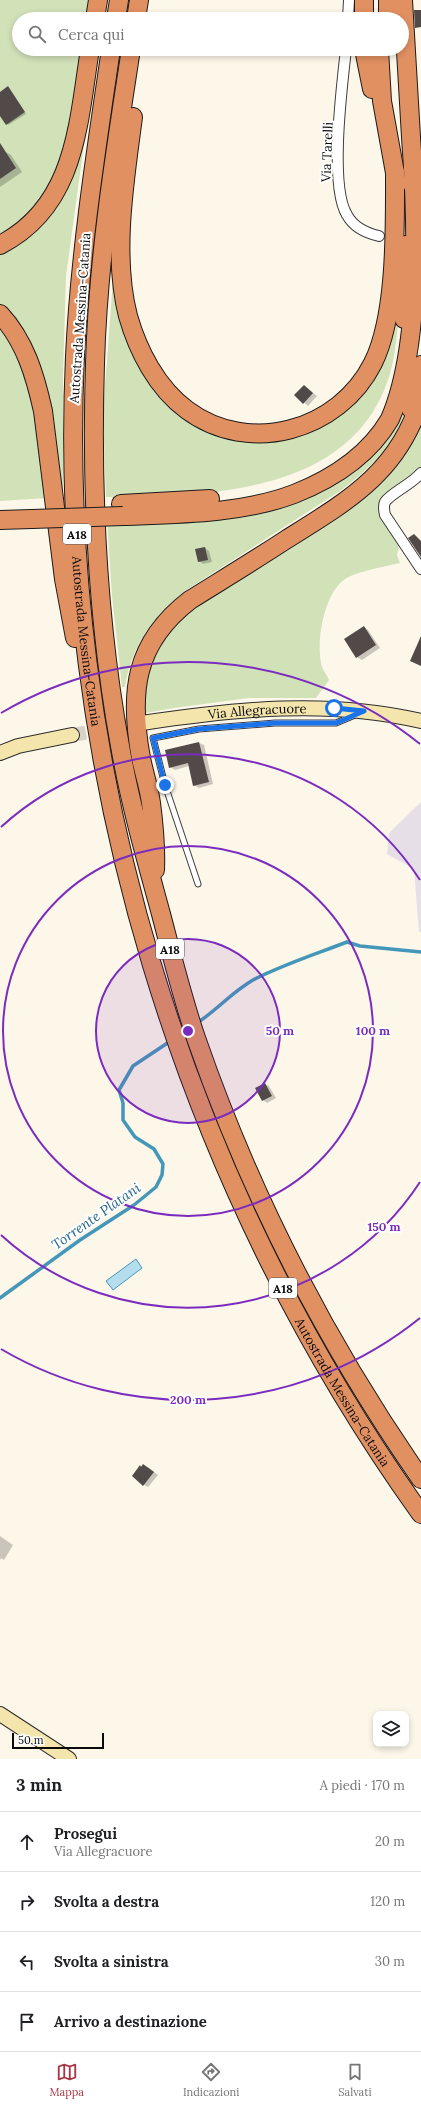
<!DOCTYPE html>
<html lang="it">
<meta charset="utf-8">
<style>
:root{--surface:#fff;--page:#f2f2f2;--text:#202124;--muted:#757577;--line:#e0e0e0;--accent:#a73545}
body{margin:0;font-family:Lora,serif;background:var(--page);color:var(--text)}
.controls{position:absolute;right:12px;bottom:12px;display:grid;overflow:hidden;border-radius:8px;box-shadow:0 2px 6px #0003}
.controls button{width:36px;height:36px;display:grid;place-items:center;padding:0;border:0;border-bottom:1px solid var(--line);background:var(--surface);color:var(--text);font:20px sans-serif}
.scale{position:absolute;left:12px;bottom:10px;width:92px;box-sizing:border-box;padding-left:4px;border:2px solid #0a0a0a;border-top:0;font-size:11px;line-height:14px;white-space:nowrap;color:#0a0a0a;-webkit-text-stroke:3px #fff;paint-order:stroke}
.stop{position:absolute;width:12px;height:12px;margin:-9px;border:3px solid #1a73e8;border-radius:50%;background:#fff}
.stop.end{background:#1a73e8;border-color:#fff;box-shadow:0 1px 4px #0008}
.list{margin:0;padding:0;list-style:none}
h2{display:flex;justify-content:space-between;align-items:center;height:52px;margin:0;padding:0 16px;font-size:17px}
h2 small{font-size:13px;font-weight:400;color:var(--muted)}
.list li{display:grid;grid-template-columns:26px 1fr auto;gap:12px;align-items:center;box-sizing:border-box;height:60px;padding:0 16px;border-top:1px solid var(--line)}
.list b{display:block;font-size:15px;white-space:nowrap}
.list p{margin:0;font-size:13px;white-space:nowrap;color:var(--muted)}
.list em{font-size:13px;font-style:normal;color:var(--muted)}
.icon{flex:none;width:22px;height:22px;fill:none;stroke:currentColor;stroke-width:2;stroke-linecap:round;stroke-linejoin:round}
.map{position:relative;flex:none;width:421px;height:1759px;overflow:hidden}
.search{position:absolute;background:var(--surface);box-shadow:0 2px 6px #0003;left:12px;right:12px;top:12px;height:44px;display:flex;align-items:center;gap:10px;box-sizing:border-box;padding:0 14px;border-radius:22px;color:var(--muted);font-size:15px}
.sheet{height:292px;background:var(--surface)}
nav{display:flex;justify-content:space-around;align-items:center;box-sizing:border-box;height:56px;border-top:1px solid var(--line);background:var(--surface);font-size:11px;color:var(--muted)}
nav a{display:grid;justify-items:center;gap:2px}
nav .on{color:var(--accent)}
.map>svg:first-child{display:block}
</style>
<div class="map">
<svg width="421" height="1759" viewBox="0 0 421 1759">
<rect width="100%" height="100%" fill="#fcf7e9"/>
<!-- industrial -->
<polygon fill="#e6dfe8" points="421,802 421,932 419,932 414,869 387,854 389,833"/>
<!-- green -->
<g fill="#d1e1b8">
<polygon points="0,0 91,0 88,19 19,19 19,49 84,49 70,146 38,208 0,238"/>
<polygon points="94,71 66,276 63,376 63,530 16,323 0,305 0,251 49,215"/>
<path d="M116,278L147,376L232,434L334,414L390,314L398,324C396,343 394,362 388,380C349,495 206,496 106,497L103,413L113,279Z"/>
<polygon points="0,324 12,341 32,388 47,498 0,501"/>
<path d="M409,401C405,412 401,423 396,433C384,456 360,476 340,491L185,591C154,614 131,647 125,687H122L112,596L107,520L302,494Z"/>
<path d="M421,416V467L416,473L381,500L399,545L397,555L400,563C387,566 355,572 345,579C324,593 315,643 322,667C324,671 327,676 329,680L316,698H249L174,708L140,714L149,659L175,621L351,505Z"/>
</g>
<!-- water -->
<polygon fill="#b4dded" stroke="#4597ba" points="136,1259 142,1268 113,1290 106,1281"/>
<!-- shadow -->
<g fill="#0003">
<polygon points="375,12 379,13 380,19 375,19"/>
<polygon points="8,88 26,114 8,125 1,116 0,117 0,93"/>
<polygon points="4,151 11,155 22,172 0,187 0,154"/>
<polygon points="304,386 317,396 308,406 296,395"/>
<polygon points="205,548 209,551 212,562 203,564 199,561"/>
<polygon points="364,627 368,630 380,648 362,660 357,657"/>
<polygon points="199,743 204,745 213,784 199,788 194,785 189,766 175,770 170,767"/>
<polygon points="265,1084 269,1086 276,1098 267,1103 263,1100"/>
<polygon points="140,1466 148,1467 158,1475 148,1487 144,1485"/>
<polygon points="0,1536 13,1545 4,1560 1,1558 0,1560"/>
</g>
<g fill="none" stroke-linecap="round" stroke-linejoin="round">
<!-- stream -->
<g stroke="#4597ba" stroke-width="3.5">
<path d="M197,1023C217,1010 232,992 253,980C282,965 316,954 347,942L360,946L421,952"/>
<polyline points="0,1298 80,1240 134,1205 156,1187 162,1175 163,1164 154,1149 135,1137 123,1120 123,1103 119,1090 133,1066 172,1040"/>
</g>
</g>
<!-- building -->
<g fill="#514a48">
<polygon points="414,10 421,10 421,27 415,28"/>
<polygon points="8,86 25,112 6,125 0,116 0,92"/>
<polygon points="0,143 16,168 0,179"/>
<polygon points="304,385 313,393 303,404 294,395"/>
<polygon points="414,534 421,541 421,557 408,538"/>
<polygon points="205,547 208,560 198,562 195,549"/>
<polygon points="364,626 376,645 356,658 344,639"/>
<polygon points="421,636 421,666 410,661"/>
<polygon points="199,742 209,782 193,786 188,763 169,768 165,750"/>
<polygon points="265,1083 272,1096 262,1101 255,1088"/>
<polygon points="143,1464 154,1472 143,1486 132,1476 140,1465 141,1467"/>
</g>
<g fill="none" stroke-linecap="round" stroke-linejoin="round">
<!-- secondary-tunnel -->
<polyline stroke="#d8d3c8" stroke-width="14" stroke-dasharray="14 7" stroke-linecap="butt" points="72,735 142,723"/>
<!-- lane casing -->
<g stroke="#3d3d3d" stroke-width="7">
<polyline id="lane" points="198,884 165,785 153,738 199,729 275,723 336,723 355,715"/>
</g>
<!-- street casing -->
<g stroke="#3d3d3d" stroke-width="12">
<g id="street">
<polyline points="348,19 349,0"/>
<path d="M346,49C342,86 329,186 347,215C354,228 366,233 379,236"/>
<path d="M421,473C412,484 391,493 385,502C383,506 384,510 385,515L421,569"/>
</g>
</g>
<!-- secondary casing -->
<g stroke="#2c2c2c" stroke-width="16">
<g id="secondary">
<path id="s1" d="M142,723C235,709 328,699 421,721"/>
<polyline points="0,753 18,746 72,735"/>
<polyline points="0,1714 69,1759"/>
</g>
</g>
<!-- highway casing -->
<g stroke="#1b1b1b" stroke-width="20">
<g id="highway">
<polyline points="95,19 98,0"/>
<polyline points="116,19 119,0"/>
<polyline points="136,19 139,0"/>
<polyline points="364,19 364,0"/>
<polyline points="388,19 388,0"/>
<path id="s2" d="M111,49C96,151 80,253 75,356C56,765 183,1182 421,1514"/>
<path d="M131,49C115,153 98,257 95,363C91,491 97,620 120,746C130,803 146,859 161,914C172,956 182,997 196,1038C250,1194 327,1344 421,1479"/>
<polyline points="364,49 372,89"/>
<polyline points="379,49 382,101 397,184"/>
<path d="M133,117C125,179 112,254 128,316C138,351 157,388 187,410C249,456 339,431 373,363C397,315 395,226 395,172"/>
<path d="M0,245C76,206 78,124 90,49"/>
<path d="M0,314C25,341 35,375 43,411L64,579L75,638"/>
<polyline points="404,319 405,245"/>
<polyline points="411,409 421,365"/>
<polyline points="121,504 210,499"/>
<path d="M123,516C179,514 241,514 294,494C332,479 369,455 390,419C421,347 417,219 411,137C408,92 406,46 403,0"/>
<polyline points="0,520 32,519"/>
<path d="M155,870C156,847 154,826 151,803C149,788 144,773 141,758C129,693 134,643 190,600C222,580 255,560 287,539C348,501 400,471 421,398"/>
</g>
</g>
<!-- lane -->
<use href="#lane" stroke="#fff" stroke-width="5"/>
<!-- street -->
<use href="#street" stroke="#fff" stroke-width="10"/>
<!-- secondary -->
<use href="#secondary" stroke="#f4e5ac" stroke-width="14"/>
<!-- highway -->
<use href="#highway" stroke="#e19062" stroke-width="18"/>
<!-- highway-bridge casing -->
<g stroke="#1b1b1b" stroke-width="20" stroke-linecap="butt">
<polyline id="highway-bridge" points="32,519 123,516"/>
</g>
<!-- highway-bridge -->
<use href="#highway-bridge" stroke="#e19062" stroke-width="18"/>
</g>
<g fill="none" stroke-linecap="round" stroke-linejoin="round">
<!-- route -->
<polyline stroke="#1a73e8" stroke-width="5" points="165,785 153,738 199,729 275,723 336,723 364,711 334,708"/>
</g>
<!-- distance rings -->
<circle cx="188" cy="1031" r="92" fill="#7b2cbf" fill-opacity=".12"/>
<g fill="none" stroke="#7b2cbf" stroke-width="2">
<circle cx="188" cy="1031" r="92"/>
<circle cx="188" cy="1031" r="185"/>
<path d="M420 1182A277 277 0 0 1 1 1235M1 827A277 277 0 0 1 420 880"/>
<path d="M420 1318A369 369 0 0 1 1 1349M1 713A369 369 0 0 1 420 744"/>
</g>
<g text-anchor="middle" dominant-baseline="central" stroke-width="4" stroke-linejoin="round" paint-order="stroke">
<!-- shield labels -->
<g fill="#fff" stroke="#545454" stroke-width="1">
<rect x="63" y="524" width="28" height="20" rx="3"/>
<rect x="156" y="939" width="28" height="20" rx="3"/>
<rect x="269" y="1278" width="28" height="20" rx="3"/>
</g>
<g font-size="12" font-weight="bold" fill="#0a0a0a">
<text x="77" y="534">A18</text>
<text x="170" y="949">A18</text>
<text x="283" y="1288">A18</text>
</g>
<!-- street labels -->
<g font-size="13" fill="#0a0a0a" stroke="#fff">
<text transform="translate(327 152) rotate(-88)">Via Tarelli</text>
<text transform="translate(80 318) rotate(-86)">Autostrada Messina-Catania</text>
<text stroke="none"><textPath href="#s2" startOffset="595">Autostrada Messina-Catania</textPath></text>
<text stroke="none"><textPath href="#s1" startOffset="116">Via Allegracuore</textPath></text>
<text stroke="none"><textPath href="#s2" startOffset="1395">Autostrada Messina-Catania</textPath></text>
</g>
<!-- water labels -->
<g font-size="14" font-style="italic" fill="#24678a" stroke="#fff">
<text transform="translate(96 1216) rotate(-35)">Torrente Platani</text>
</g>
</g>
<circle cx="188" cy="1031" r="6" fill="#7b2cbf" stroke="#fff" stroke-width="2"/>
<g font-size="12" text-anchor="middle" font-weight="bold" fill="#7b2cbf" stroke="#fff" stroke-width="4" stroke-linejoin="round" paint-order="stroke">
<text x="280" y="1035">50 m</text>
<text x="373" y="1035">100 m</text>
<text x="384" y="1231">150 m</text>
<text x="188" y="1404">200 m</text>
</g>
</svg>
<div class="controls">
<button><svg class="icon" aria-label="layers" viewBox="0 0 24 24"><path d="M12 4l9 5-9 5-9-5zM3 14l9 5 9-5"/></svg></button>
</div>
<div class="scale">50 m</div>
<div class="stop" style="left:334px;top:708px"></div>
<div class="stop end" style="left:165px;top:785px"></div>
<div class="search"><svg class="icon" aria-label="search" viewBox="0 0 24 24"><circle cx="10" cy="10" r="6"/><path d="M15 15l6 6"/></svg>Cerca qui</div>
</div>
<section class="sheet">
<h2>3 min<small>A piedi · 170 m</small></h2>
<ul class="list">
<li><svg class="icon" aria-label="ahead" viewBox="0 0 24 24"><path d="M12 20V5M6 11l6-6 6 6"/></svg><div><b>Prosegui</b><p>Via Allegracuore</p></div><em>20 m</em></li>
<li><svg class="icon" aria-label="right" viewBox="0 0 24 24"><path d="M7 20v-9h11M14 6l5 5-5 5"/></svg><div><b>Svolta a destra</b></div><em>120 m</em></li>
<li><svg class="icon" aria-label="left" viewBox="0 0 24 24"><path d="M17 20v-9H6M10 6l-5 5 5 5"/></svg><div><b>Svolta a sinistra</b></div><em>30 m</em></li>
<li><svg class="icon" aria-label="arrive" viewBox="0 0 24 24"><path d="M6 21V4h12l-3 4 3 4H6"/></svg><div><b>Arrivo a destinazione</b></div></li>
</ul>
</section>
<nav>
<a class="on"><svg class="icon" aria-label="map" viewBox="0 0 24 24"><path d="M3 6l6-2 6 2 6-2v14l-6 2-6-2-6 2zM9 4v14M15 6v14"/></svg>Mappa</a>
<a><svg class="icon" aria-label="directions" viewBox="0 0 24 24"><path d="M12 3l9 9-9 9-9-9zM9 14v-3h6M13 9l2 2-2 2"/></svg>Indicazioni</a>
<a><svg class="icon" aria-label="saved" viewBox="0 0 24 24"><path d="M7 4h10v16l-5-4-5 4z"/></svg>Salvati</a>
</nav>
